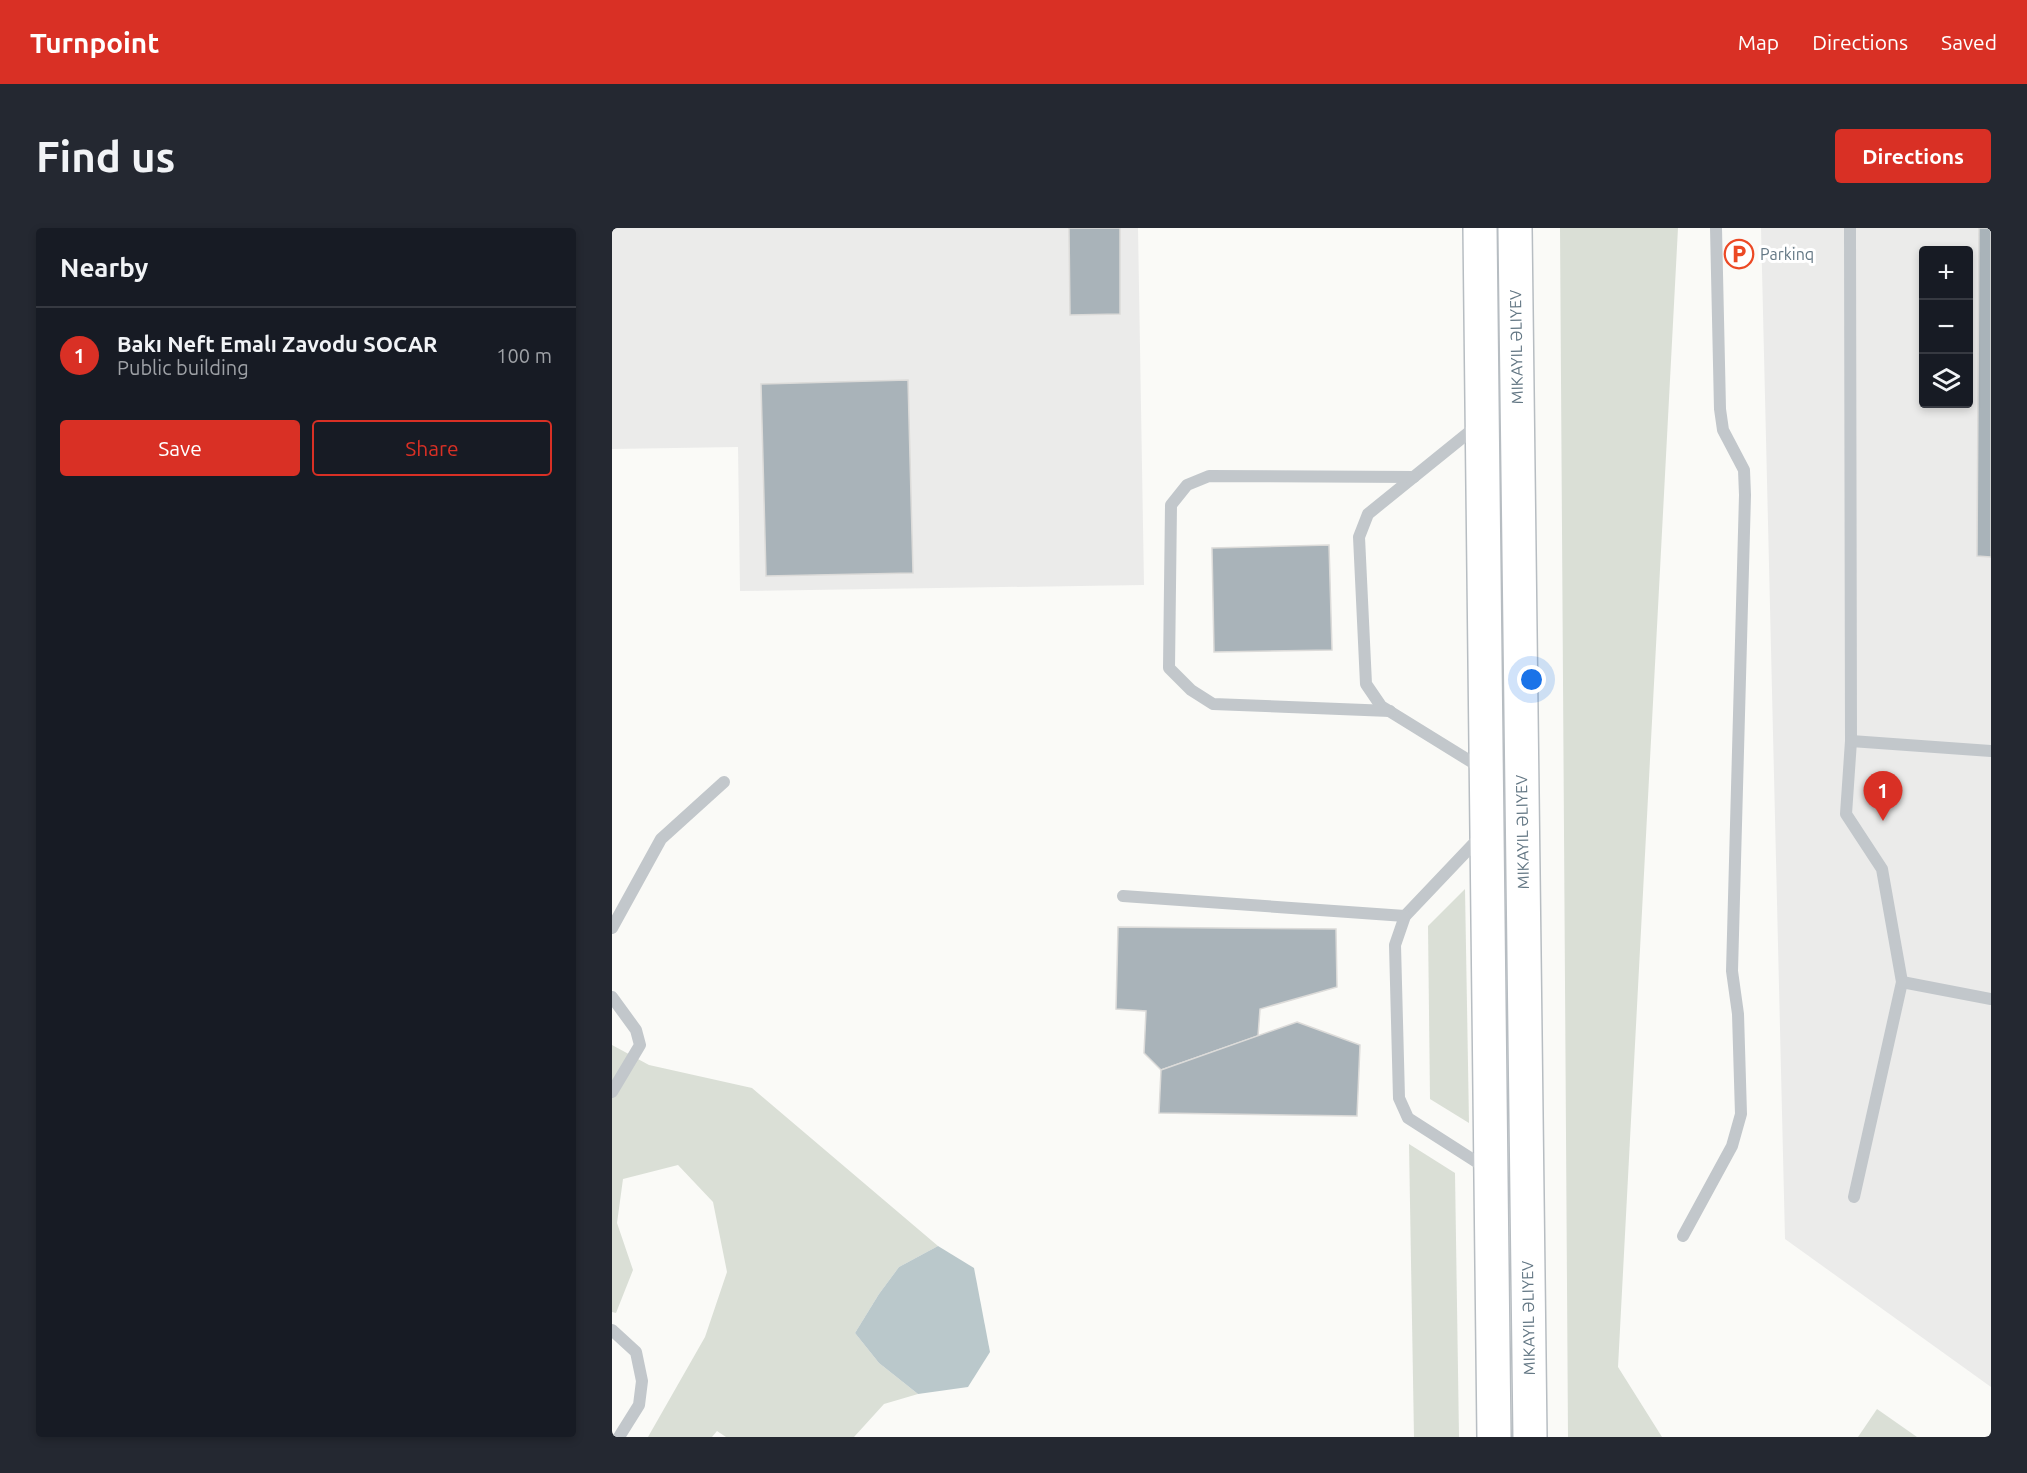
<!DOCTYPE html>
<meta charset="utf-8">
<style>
:root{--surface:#171b24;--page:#242831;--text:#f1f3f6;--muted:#9ea1a6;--line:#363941;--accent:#d93025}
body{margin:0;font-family:Ubuntu,sans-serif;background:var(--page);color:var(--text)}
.controls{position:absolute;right:18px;top:18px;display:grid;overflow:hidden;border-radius:6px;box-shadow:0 3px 9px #0003}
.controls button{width:54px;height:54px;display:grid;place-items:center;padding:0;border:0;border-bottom:2px solid var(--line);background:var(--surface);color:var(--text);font:30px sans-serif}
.you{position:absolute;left:920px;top:452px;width:21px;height:21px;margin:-15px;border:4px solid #fff;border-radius:50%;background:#1a73e8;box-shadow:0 0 0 9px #1a73e833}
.badge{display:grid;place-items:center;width:39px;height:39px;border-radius:50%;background:var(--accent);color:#fff;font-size:20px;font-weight:700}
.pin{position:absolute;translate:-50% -50px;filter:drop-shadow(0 2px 3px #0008)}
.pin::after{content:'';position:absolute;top:32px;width:21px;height:18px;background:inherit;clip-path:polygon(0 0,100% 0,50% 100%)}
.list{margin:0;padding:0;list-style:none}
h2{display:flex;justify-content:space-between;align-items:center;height:78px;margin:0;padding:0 24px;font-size:26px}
h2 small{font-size:20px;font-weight:400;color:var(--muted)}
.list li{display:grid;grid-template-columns:39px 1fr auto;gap:18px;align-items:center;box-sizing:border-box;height:96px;padding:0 24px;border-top:2px solid var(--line)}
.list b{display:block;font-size:22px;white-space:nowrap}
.list p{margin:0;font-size:20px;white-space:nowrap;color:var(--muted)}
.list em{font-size:20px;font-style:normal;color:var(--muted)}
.actions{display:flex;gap:12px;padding:18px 24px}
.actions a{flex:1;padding:14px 0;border:2px solid var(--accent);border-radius:6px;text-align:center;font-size:21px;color:var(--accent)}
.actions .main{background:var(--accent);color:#fff}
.icon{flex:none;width:33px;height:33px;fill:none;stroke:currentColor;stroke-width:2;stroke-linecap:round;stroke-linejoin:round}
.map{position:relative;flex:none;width:1379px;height:1209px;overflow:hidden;border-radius:6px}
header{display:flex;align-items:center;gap:36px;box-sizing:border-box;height:84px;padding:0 30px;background:var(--accent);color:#fff}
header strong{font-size:28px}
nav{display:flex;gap:33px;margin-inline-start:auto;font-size:21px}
.intro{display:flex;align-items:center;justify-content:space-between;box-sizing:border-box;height:144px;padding:0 36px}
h1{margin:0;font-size:42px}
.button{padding:15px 27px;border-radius:6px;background:var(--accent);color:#fff;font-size:21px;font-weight:700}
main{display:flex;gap:36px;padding:0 36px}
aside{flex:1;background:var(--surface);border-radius:6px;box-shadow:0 3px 9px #0003}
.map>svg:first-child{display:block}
</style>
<header>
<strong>Turnpoint</strong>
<nav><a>Map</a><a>Directions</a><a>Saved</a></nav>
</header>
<div class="intro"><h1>Find us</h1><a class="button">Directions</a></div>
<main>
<aside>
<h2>Nearby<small></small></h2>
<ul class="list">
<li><span class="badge">1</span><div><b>Bakı Neft Emalı Zavodu SOCAR</b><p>Public building</p></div><em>100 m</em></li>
</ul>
<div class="actions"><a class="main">Save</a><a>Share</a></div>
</aside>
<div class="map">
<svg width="1379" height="1209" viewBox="0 0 1379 1209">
<rect width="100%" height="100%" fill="#fafaf7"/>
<!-- built -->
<g fill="#ebebea" fill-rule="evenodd">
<polygon points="0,0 526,0 532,357 128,363 126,219 0,221"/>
<path d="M1149,0H1379V1159L1173,1011ZM1312,22H1356V176H1312Z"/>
</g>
<!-- green -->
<g fill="#dadfd6">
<polygon points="948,0 1066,0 1006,1139 1050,1209 956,1209"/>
<polygon points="853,661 857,895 818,871 816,698"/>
<polygon points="0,817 37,837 140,860 326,1018 287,1039 267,1066 243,1105 267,1135 306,1166 272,1176 242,1209 114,1209 105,1203 100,1209 36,1209 93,1109 115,1044 101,974 66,937 11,951 5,995 21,1042 4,1085 0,1084"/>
<polygon points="797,916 843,945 847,1209 802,1209"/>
<polygon points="1265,1181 1305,1209 1246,1209"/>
</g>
<!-- water -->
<polygon fill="#bac8cb" points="326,1018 362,1040 378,1124 356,1159 306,1166 267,1135 243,1105 267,1066 287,1039"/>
<!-- building -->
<g fill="#a9b3b9" stroke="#dcdbd9" stroke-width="1.5">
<polygon points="457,0 508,0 508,86 458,87"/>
<polygon points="1367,0 1379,0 1379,329 1365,328"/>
<polygon points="296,152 301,345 154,348 149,156"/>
<polygon points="717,317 720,422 602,424 600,320"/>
<polygon points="506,699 724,701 725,759 648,781 646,808 549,842 532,825 534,783 504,781"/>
<polygon points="685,794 748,817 745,888 547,885 549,842"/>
</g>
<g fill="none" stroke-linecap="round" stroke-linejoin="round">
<!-- secondary casing -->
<g stroke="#b7bdc2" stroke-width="36">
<g id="secondary">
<polyline points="868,0 882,1209"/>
<polyline points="903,0 918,1209"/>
</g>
</g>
<!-- lane -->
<g stroke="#c2c7cb" stroke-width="12">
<polyline points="1238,0 1239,513 1234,586 1270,641 1290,754 1242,969"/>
<polyline points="866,197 756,286 747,309 754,456 769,478 871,541"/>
<polyline points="778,483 601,476 579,462 557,440 559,277 575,257 597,248 802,249"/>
<polyline points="1239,513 1379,523"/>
<polyline points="869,608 793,688 783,717 787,870 796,890 874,940"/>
<polyline points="511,668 793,688"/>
<polyline points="0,700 49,611 112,554"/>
<polyline points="1290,754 1379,771"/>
<polyline points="0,769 24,802 28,817 0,864"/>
<polyline points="1071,1008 1120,918 1129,886 1126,786 1120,743 1133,267 1132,242 1111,202 1108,181 1104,0"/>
<polyline points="0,1102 24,1124 30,1153 27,1177 7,1209"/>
</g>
<!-- secondary -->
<use href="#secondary" stroke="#fff" stroke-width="33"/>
</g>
<!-- icons -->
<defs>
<g id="parking-ring" transform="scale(1.5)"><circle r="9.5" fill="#fff" stroke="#ec4925" stroke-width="1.5"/><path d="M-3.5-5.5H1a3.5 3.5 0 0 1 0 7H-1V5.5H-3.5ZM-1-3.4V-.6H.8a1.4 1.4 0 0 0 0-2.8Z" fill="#ec4925"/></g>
</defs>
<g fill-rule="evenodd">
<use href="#parking-ring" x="1127" y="26"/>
</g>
<g text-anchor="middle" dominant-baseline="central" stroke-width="6" stroke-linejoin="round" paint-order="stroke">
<!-- poi labels -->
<g font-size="16" fill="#637784" stroke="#fff" text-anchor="start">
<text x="1148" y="26">Parkinq</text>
</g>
<!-- street labels -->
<g font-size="16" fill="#637784" stroke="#fff">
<text transform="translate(904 119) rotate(-91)">MIKAYIL ƏLIYEV</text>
<text transform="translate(910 604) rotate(-91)">MIKAYIL ƏLIYEV</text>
<text transform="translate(916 1090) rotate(-91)">MIKAYIL ƏLIYEV</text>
</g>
</g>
</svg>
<div class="controls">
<button>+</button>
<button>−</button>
<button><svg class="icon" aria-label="layers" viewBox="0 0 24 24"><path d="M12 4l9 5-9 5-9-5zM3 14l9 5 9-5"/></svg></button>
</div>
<div class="you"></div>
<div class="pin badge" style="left:1271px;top:593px">1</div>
</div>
</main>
